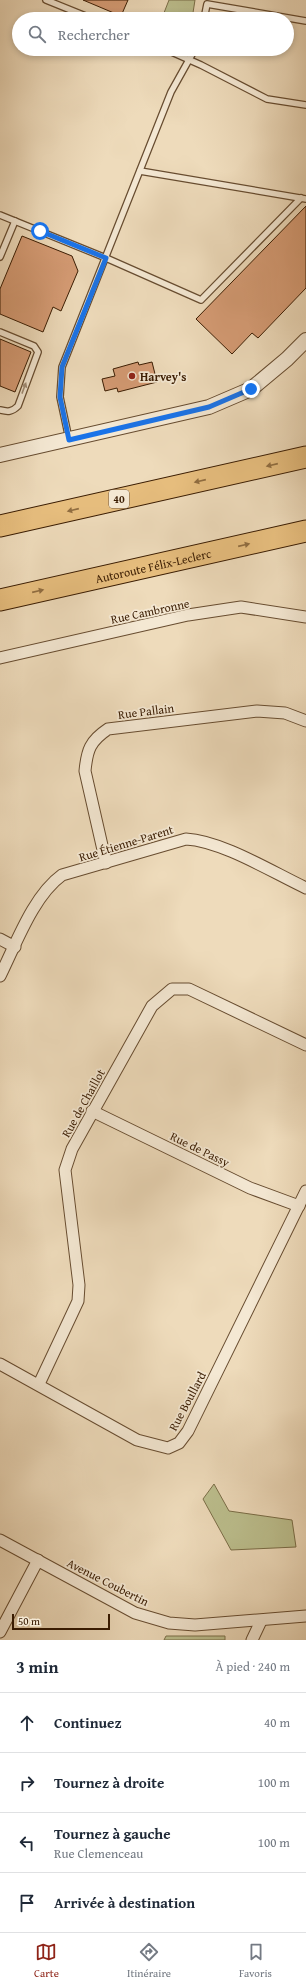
<!DOCTYPE html>
<html lang="fr">
<meta charset="utf-8">
<style>
:root{--surface:#fff;--page:#f2f2f3;--text:#1f2937;--muted:#747a83;--line:#e0e1e3;--accent:#8f2418}
body{margin:0;font-family:"Gentium Book Plus",serif;background:var(--page);color:var(--text)}
.scale{position:absolute;left:12px;bottom:10px;width:98px;box-sizing:border-box;padding-left:4px;border:2px solid #3a1c02;border-top:0;font-size:11px;line-height:14px;white-space:nowrap;color:#3a1c02;-webkit-text-stroke:3px #f4e8d3;paint-order:stroke}
.stop{position:absolute;width:12px;height:12px;margin:-9px;border:3px solid #1a73e8;border-radius:50%;background:#fff}
.stop.end{background:#1a73e8;border-color:#fff;box-shadow:0 1px 4px #0008}
.list{margin:0;padding:0;list-style:none}
h2{display:flex;justify-content:space-between;align-items:center;height:52px;margin:0;padding:0 16px;font-size:17px}
h2 small{font-size:13px;font-weight:400;color:var(--muted)}
.list li{display:grid;grid-template-columns:26px 1fr auto;gap:12px;align-items:center;box-sizing:border-box;height:60px;padding:0 16px;border-top:1px solid var(--line)}
.list b{display:block;font-size:15px;white-space:nowrap}
.list p{margin:0;font-size:13px;white-space:nowrap;color:var(--muted)}
.list em{font-size:13px;font-style:normal;color:var(--muted)}
.icon{flex:none;width:22px;height:22px;fill:none;stroke:currentColor;stroke-width:2;stroke-linecap:round;stroke-linejoin:round}
.map{position:relative;flex:none;width:306px;height:1640px;overflow:hidden}
.search{position:absolute;background:var(--surface);box-shadow:0 2px 6px #0003;left:12px;right:12px;top:12px;height:44px;display:flex;align-items:center;gap:10px;box-sizing:border-box;padding:0 14px;border-radius:22px;color:var(--muted);font-size:15px}
.sheet{height:292px;background:var(--surface)}
nav{display:flex;justify-content:space-around;align-items:center;box-sizing:border-box;height:56px;border-top:1px solid var(--line);background:var(--surface);font-size:11px;color:var(--muted)}
nav a{display:grid;justify-items:center;gap:2px}
nav .on{color:var(--accent)}
.map>svg:first-child{display:block}
</style>
<div class="map">
<svg width="306" height="1640" viewBox="0 0 306 1640">
<rect width="100%" height="100%" fill="#eedbbb"/>
<filter id="stains"><feTurbulence type="fractalNoise" baseFrequency=".005" numOctaves="4"/><feColorMatrix values="0 0 0 0 .2 0 0 0 0 .09 0 0 0 0 .02 0 0 0 .5 -.17"/></filter>
<radialGradient id="worn" r=".72"><stop offset=".6" stop-color="#630" stop-opacity="0"/><stop offset="1" stop-color="#630" stop-opacity=".3"/></radialGradient>
<!-- green -->
<g fill="#bcbf8e" stroke="#7b6e48">
<polygon points="169,0 195,0 192,19 150,19 152,15 162,18"/>
<polygon points="214,1484 229,1511 292,1520 296,1547 231,1550 203,1499"/>
<polygon points="166,1636 225,1636 225,1640 164,1640"/>
</g>
<!-- building -->
<g fill="#d59b74" stroke="#3a1c02">
<polygon points="83,0 128,0 121,16"/>
<polygon points="306,206 306,288 258,338 252,333 232,354 196,319"/>
<polygon points="22,236 72,256 78,271 61,311 53,307 43,332 0,314 0,289"/>
<polygon points="0,339 31,352 15,392 0,386"/>
<polygon points="138,362 139,365 152,362 157,382 118,392 117,388 105,391 102,379 115,376 113,369"/>
</g>
<g fill="none" stroke-linecap="round" stroke-linejoin="round">
<!-- service casing -->
<g stroke="#674c30" stroke-width="8">
<g id="service">
<polyline points="46,0 93,19"/>
<polyline points="204,19 207,4 306,21"/>
<polyline points="165,49 201,65 267,99 306,105"/>
<polyline points="140,171 306,199"/>
<polyline points="0,215 106,258 201,300 301,198"/>
<polyline points="0,257 15,221"/>
<path d="M0,332L34,346L38,352L18,406C12,412 8,412 0,410"/>
<polyline points="69,439 60,397 62,367 171,92 195,49"/>
</g>
</g>
<!-- minor casing -->
<g stroke="#674c30" stroke-width="13">
<g id="minor">
<polyline points="0,658 188,615 241,607 306,617"/>
<path d="M106,863L85,771C87,750 90,741 108,729L257,711L285,713L306,721"/>
<polyline points="0,939 15,947"/>
<path d="M0,976C16,944 33,896 62,875L186,839C222,841 272,872 306,888"/>
<polyline points="92,1111 250,1188 299,1206"/>
<polyline points="0,1364 137,1440 168,1448 179,1443 188,1431 306,1191"/>
<polyline points="39,1384 71,1316 78,1301 79,1285 65,1170 72,1149 152,1006 172,989 189,989 306,1045"/>
<polyline points="0,1540 135,1613 169,1623 195,1625 306,1616"/>
<polyline points="0,1632 38,1560"/>
<polyline points="252,1640 261,1621"/>
</g>
</g>
<!-- tertiary casing -->
<g stroke="#674c30" stroke-width="16">
<polyline id="tertiary" points="0,455 209,407 251,389 287,359 306,340"/>
</g>
<!-- motorway casing -->
<g stroke="#3a1c02" stroke-width="23">
<g id="motorway">
<polyline points="0,526 306,457"/>
<path id="s1" d="M0,600L306,531"/>
</g>
</g>
<!-- service -->
<use href="#service" stroke="#f4e8d3" stroke-width="5.5"/>
<!-- minor -->
<use href="#minor" stroke="#f4e8d3" stroke-width="11"/>
<!-- tertiary -->
<use href="#tertiary" stroke="#f4e8d3" stroke-width="14"/>
<!-- motorway -->
<use href="#motorway" stroke="#e7be7e" stroke-width="21"/>
</g>
<!-- one-way arrows -->
<defs><path id="oneway-solid" d="M-6-.8H1V-3.2L6.5 0L1 3.2V.8H-6Z"/></defs>
<use fill="#a08c75" href="#oneway-solid" transform="translate(24 388) rotate(-70)"/>
<g fill="#906d40">
<use href="#oneway-solid" transform="translate(272 465) rotate(167)"/>
<use href="#oneway-solid" transform="translate(200 481) rotate(167)"/>
<use href="#oneway-solid" transform="translate(73 510) rotate(167)"/>
<use href="#oneway-solid" transform="translate(244 545) rotate(-13)"/>
<use href="#oneway-solid" transform="translate(38 591) rotate(-13)"/>
</g>
<g fill="none" stroke-linecap="round" stroke-linejoin="round">
<!-- route -->
<polyline stroke="#1a73e8" stroke-width="5" points="40,231 106,258 62,367 60,397 69,440 209,407 251,389"/>
</g>
<!-- markers -->
<circle fill="#8f2418" stroke="#f4e8d3" stroke-width="1.5" cx="132" cy="376" r="4"/>
<g text-anchor="middle" dominant-baseline="central" stroke-width="3.5" stroke-linejoin="round" paint-order="stroke">
<!-- shield labels -->
<rect fill="#f4e8d3" stroke="#725941" stroke-width="1" x="109" y="490" width="20" height="18" rx="3"/>
<g font-size="11" font-weight="bold" fill="#3a1c02">
<text x="119" y="499">40</text>
</g>
<!-- poi labels -->
<g font-size="12" font-weight="bold" fill="#3a1c02" stroke="#f4e8d3" text-anchor="start">
<text x="140" y="376">Harvey's</text>
</g>
<!-- street labels -->
<g font-size="12" fill="#3a1c02" stroke="#f4e8d3">
<text stroke="none"><textPath href="#s1" startOffset="157">Autoroute Félix-Leclerc</textPath></text>
<text transform="translate(150 611) rotate(-12)">Rue Cambronne</text>
<text transform="translate(146 711) rotate(-7)">Rue Pallain</text>
<text transform="translate(126 843) rotate(-17)">Rue Étienne-Parent</text>
<text transform="translate(83 1103) rotate(-61)">Rue de Chaillot</text>
<text transform="translate(200 1149) rotate(26)">Rue de Passy</text>
<text transform="translate(187 1401) rotate(-62)">Rue Boullard</text>
<text transform="translate(108 1582) rotate(27)">Avenue Coubertin</text>
</g>
</g>
<rect width="100%" height="100%" filter="url(#stains)"/>
<rect width="100%" height="100%" fill="url(#worn)"/>
</svg>
<div class="scale">50 m</div>
<div class="stop" style="left:40px;top:231px"></div>
<div class="stop end" style="left:251px;top:389px"></div>
<div class="search"><svg class="icon" aria-label="search" viewBox="0 0 24 24"><circle cx="10" cy="10" r="6"/><path d="M15 15l6 6"/></svg>Rechercher</div>
</div>
<section class="sheet">
<h2>3 min<small>À pied · 240 m</small></h2>
<ul class="list">
<li><svg class="icon" aria-label="ahead" viewBox="0 0 24 24"><path d="M12 20V5M6 11l6-6 6 6"/></svg><div><b>Continuez</b></div><em>40 m</em></li>
<li><svg class="icon" aria-label="right" viewBox="0 0 24 24"><path d="M7 20v-9h11M14 6l5 5-5 5"/></svg><div><b>Tournez à droite</b></div><em>100 m</em></li>
<li><svg class="icon" aria-label="left" viewBox="0 0 24 24"><path d="M17 20v-9H6M10 6l-5 5 5 5"/></svg><div><b>Tournez à gauche</b><p>Rue Clemenceau</p></div><em>100 m</em></li>
<li><svg class="icon" aria-label="arrive" viewBox="0 0 24 24"><path d="M6 21V4h12l-3 4 3 4H6"/></svg><div><b>Arrivée à destination</b></div></li>
</ul>
</section>
<nav>
<a class="on"><svg class="icon" aria-label="map" viewBox="0 0 24 24"><path d="M3 6l6-2 6 2 6-2v14l-6 2-6-2-6 2zM9 4v14M15 6v14"/></svg>Carte</a>
<a><svg class="icon" aria-label="directions" viewBox="0 0 24 24"><path d="M12 3l9 9-9 9-9-9zM9 14v-3h6M13 9l2 2-2 2"/></svg>Itinéraire</a>
<a><svg class="icon" aria-label="saved" viewBox="0 0 24 24"><path d="M7 4h10v16l-5-4-5 4z"/></svg>Favoris</a>
</nav>
